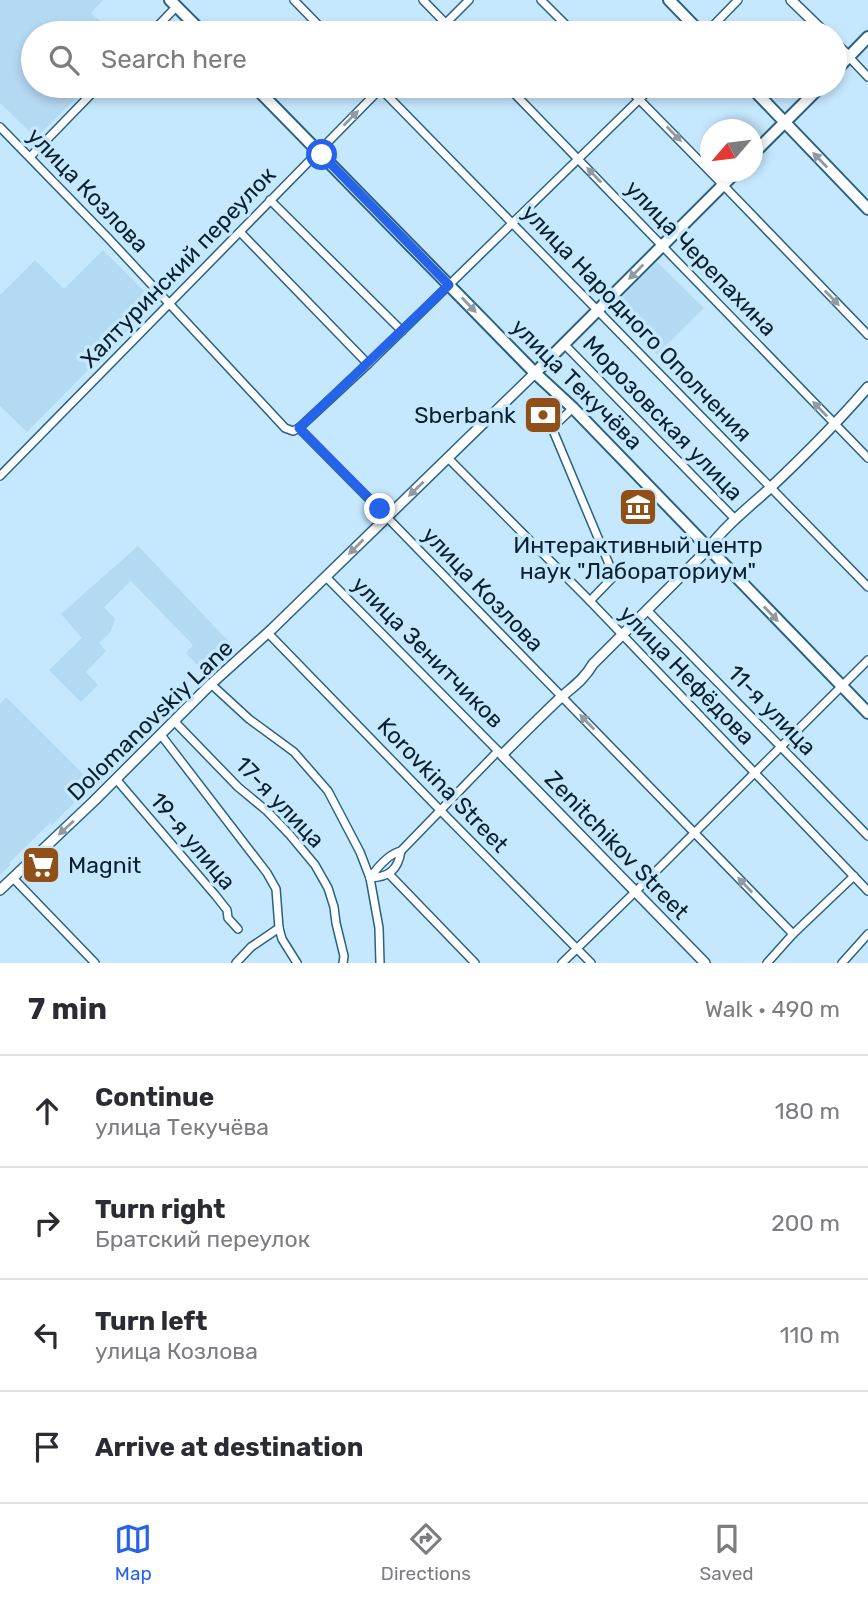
<!DOCTYPE html>
<meta charset="utf-8">
<style>
:root{--surface:#fff;--page:#f2f2f3;--text:#2b2b33;--muted:#7c7c81;--line:#e1e1e2;--accent:#2563eb}
body{margin:0;font-family:Rubik,sans-serif;background:var(--page);color:var(--text)}
.compass{position:absolute;left:700px;top:119px;width:63px;height:63px;border-radius:50%;background:var(--surface);box-shadow:0 4px 10px #0003;rotate:242deg}
.stop{position:absolute;width:21px;height:21px;margin:-16px;border:5px solid #2563eb;border-radius:50%;background:#fff}
.stop.end{background:#2563eb;border-color:#fff;box-shadow:0 2px 7px #0008}
.list{margin:0;padding:0;list-style:none}
h2{display:flex;justify-content:space-between;align-items:center;height:91px;margin:0;padding:0 28px;font-size:30px}
h2 small{font-size:23px;font-weight:400;color:var(--muted)}
.list li{display:grid;grid-template-columns:46px 1fr auto;gap:21px;align-items:center;box-sizing:border-box;height:112px;padding:0 28px;border-top:2px solid var(--line)}
.list b{display:block;font-size:26px;white-space:nowrap}
.list p{margin:0;font-size:23px;white-space:nowrap;color:var(--muted)}
.list em{font-size:23px;font-style:normal;color:var(--muted)}
.icon{flex:none;width:38px;height:38px;fill:none;stroke:currentColor;stroke-width:2;stroke-linecap:round;stroke-linejoin:round}
.map{position:relative;flex:none;width:868px;height:963px;overflow:hidden}
.search{position:absolute;background:var(--surface);box-shadow:0 4px 10px #0003;left:21px;right:21px;top:21px;height:77px;display:flex;align-items:center;gap:18px;box-sizing:border-box;padding:0 24px;border-radius:38px;color:var(--muted);font-size:26px}
.sheet{height:539px;background:var(--surface)}
nav{display:flex;justify-content:space-around;align-items:center;box-sizing:border-box;height:98px;border-top:2px solid var(--line);background:var(--surface);font-size:19px;color:var(--muted)}
nav a{display:grid;justify-items:center;gap:4px}
nav .on{color:var(--accent)}
.map>svg:first-child{display:block}
</style>
<div class="map">
<svg width="868" height="963" viewBox="0 0 868 963">
<rect width="100%" height="100%" fill="#c6e8ff"/>
<!-- built -->
<g fill="#b4d9f3">
<polygon points="0,0 103,0 91,13 113,33 33,33 33,86 88,86 36,138 0,103"/>
<polygon points="103,250 155,302 27,432 0,406 0,295 35,260 64,289"/>
<polygon points="657,262 704,308 657,355 611,308"/>
<polygon points="138,546 233,646 205,673 186,653 193,645 131,581 104,607 115,619 110,633 99,643 106,651 86,672 98,685 81,702 49,670 82,638 61,614"/>
<polygon points="6,697 93,784 52,825 50,823 9,863 10,865 0,875 0,704"/>
</g>
<g fill="none" stroke-linecap="round" stroke-linejoin="round">
<!-- minor casing -->
<g stroke="#2a6283" stroke-width="10">
<g id="minor">
<polyline points="294,0 326,33"/>
<polyline points="423,0 455,33"/>
<polyline points="541,0 574,33"/>
<polyline points="151,33 177,6"/>
<polyline points="436,33 469,0"/>
<polyline points="706,33 738,0"/>
<polyline points="849,57 868,77"/>
<polyline points="378,86 868,587"/>
<polyline points="507,86 868,458"/>
<polyline points="626,86 727,189 868,335"/>
<polyline points="0,127 109,239 285,428 293,431 299,428 379,509 793,934"/>
<polyline points="30,157 99,86"/>
<polyline points="270,200 402,331"/>
<polyline points="240,232 368,364"/>
<polyline points="564,344 735,519"/>
<polyline points="573,408 552,428 614,576 590,601"/>
<polyline points="299,428 368,364 653,86"/>
<polyline points="448,458 590,601 868,891"/>
<polyline points="0,476 383,86"/>
<polyline points="326,577 502,755"/>
<polyline points="647,610 868,836"/>
<polyline points="268,633 440,810 591,963"/>
<polyline points="211,684 249,719 294,752 328,791 360,852 370,878 379,928 380,963"/>
<polyline points="174,721 238,787 267,811 290,835 315,865 328,888 334,907 336,923 344,956 343,963"/>
<polyline points="161,735 267,873 276,889 279,928 282,939 297,963"/>
<polyline points="116,779 216,896 227,910 228,918 238,929"/>
<polyline points="389,874 475,963"/>
<polyline points="13,878 95,963"/>
<path d="M370,878C377,868 388,854 401,851L498,751"/>
<path d="M370,878C389,877 398,870 401,851"/>
<polyline points="236,963 251,947 279,928"/>
<polyline points="562,963 635,892 868,660"/>
<polyline points="767,963 793,934 854,876"/>
<polyline points="842,963 868,934"/>
</g>
</g>
<!-- tertiary casing -->
<g stroke="#2a6283" stroke-width="12">
<g id="tertiary">
<polyline points="791,0 825,33"/>
<polyline points="835,43 849,57"/>
<polyline points="0,890 94,801 211,684 272,629 535,373"/>
<path d="M705,963L502,755C521,736 539,718 558,700C572,687 583,681 593,664L708,549C725,526 748,508 769,489C804,456 837,423 868,387"/>
</g>
</g>
<!-- secondary casing -->
<g stroke="#2a6283" stroke-width="14">
<g id="secondary">
<polyline points="835,71 868,37"/>
<polyline points="752,155 821,86"/>
<polyline points="535,373 736,172"/>
</g>
</g>
<!-- primary casing -->
<g stroke="#2a6283" stroke-width="14">
<g id="primary">
<polyline points="170,0 203,33"/>
<polyline points="669,0 701,33"/>
<polyline points="254,86 535,373 573,408 868,713"/>
<polyline points="750,86 868,209"/>
</g>
</g>
<!-- minor -->
<use href="#minor" stroke="#fff" stroke-width="7"/>
<!-- tertiary -->
<use href="#tertiary" stroke="#fff" stroke-width="9"/>
<!-- secondary -->
<use href="#secondary" stroke="#fff" stroke-width="10"/>
<!-- primary -->
<use href="#primary" stroke="#fff" stroke-width="10"/>
</g>
<!-- one-way arrows -->
<defs><path id="oneway-solid" d="M-6-.8H1V-3.2L6.5 0L1 3.2V.8H-6Z" transform="scale(1.75)"/></defs>
<g fill="#909ba1">
<use href="#oneway-solid" transform="translate(351 118) rotate(-45)"/>
<use href="#oneway-solid" transform="translate(674 134) rotate(45)"/>
<use href="#oneway-solid" transform="translate(820 160) rotate(-134)"/>
<use href="#oneway-solid" transform="translate(594 175) rotate(-134)"/>
<use href="#oneway-solid" transform="translate(636 272) rotate(135)"/>
<use href="#oneway-solid" transform="translate(832 298) rotate(46)"/>
<use href="#oneway-solid" transform="translate(469 305) rotate(46)"/>
<use href="#oneway-solid" transform="translate(820 409) rotate(-134)"/>
<use href="#oneway-solid" transform="translate(416 489) rotate(136)"/>
<use href="#oneway-solid" transform="translate(356 547) rotate(135)"/>
<use href="#oneway-solid" transform="translate(771 614) rotate(46)"/>
<use href="#oneway-solid" transform="translate(587 722) rotate(-134)"/>
<use href="#oneway-solid" transform="translate(66 828) rotate(137)"/>
<use href="#oneway-solid" transform="translate(745 885) rotate(-134)"/>
</g>
<g fill="none" stroke-linecap="round" stroke-linejoin="round">
<!-- route -->
<polyline stroke="#2563eb" stroke-width="9" points="322,155 449,285 299,428 380,509"/>
</g>
<!-- icons -->
<defs>
<g id="bank-square" transform="scale(2.0125)"><rect x="-9" y="-9" width="18" height="18" rx="4" fill="#905018" stroke="#c6e8ff"/><path d="M-6-4H6V4H-6ZM0-2.3a2.3 2.3 0 1 0 0 4.6a2.3 2.3 0 1 0 0-4.6Z" fill="#fff"/></g>
<g id="museum-square" transform="scale(2.0125)"><rect x="-9" y="-9" width="18" height="18" rx="4" fill="#905018" stroke="#c6e8ff"/><path d="M0-6L6-3V-2H-6V-3ZM-5-1h2V3h-2ZM-1-1h2V3h-2ZM3-1h2V3H3ZM-6 4H6V6H-6Z" fill="#fff"/></g>
<g id="supermarket-square" transform="scale(2.0125)"><rect x="-9" y="-9" width="18" height="18" rx="4" fill="#905018" stroke="#c6e8ff"/><path d="M-6-5.5h2.5l.6 2H6L4.5 2H-2.5L-4.4-4H-6ZM-1.5 3.2a1.3 1.3 0 1 0 .1 0ZM3 3.2a1.3 1.3 0 1 0 .1 0Z" fill="#fff"/></g>
</defs>
<g fill-rule="evenodd">
<use href="#bank-square" x="543" y="415"/>
<use href="#museum-square" x="638" y="507"/>
<use href="#supermarket-square" x="41" y="865"/>
</g>
<g text-anchor="middle" dominant-baseline="central" stroke-width="7" stroke-linejoin="round" paint-order="stroke">
<!-- street labels -->
<g font-size="23" fill="#09202e" stroke="#c6e8ff">
<text transform="translate(88 190) rotate(46)">улица Козлова</text>
<text transform="translate(701 258) rotate(46)">улица Черепахина</text>
<text transform="translate(178 267) rotate(-46)">Халтуринский переулок</text>
<text transform="translate(637 323) rotate(46)">улица Народного Ополчения</text>
<text transform="translate(577 384) rotate(45)">улица Текучёва</text>
<text transform="translate(663 418) rotate(46)">Морозовская улица</text>
<text transform="translate(483 589) rotate(46)">улица Козлова</text>
<text transform="translate(428 652) rotate(45)">улица Зенитчиков</text>
<text transform="translate(687 675) rotate(46)">улица Нефёдова</text>
<text transform="translate(772 710) rotate(46)">11-я улица</text>
<text transform="translate(150 720) rotate(-44)">Dolomanovskiy Lane</text>
<text transform="translate(443 785) rotate(46)">Korovkina Street</text>
<text transform="translate(280 802) rotate(46)">17-я улица</text>
<text transform="translate(193 841) rotate(50)">19-я улица</text>
<text transform="translate(617 845) rotate(46)">Zenitchikov Street</text>
</g>
<!-- poi labels -->
<g font-size="23" fill="#09202e" stroke="#c6e8ff" text-anchor="end">
<text x="516" y="415">Sberbank</text>
<text x="638" y="545" text-anchor="middle">Интерактивный центр<tspan x="638" dy="26">наук "Лабораториум"</tspan></text>
<text x="68" y="865" text-anchor="start">Magnit</text>
</g>
</g>
</svg>
<svg class="compass" viewBox="-18 -18 36 36"><path d="M0-13l5 13h-10z" fill="#e53935"/><path d="M0 13l5-13h-10z" fill="#7c7c81"/></svg>
<div class="stop" style="left:322px;top:155px"></div>
<div class="stop end" style="left:380px;top:509px"></div>
<div class="search"><svg class="icon" aria-label="search" viewBox="0 0 24 24"><circle cx="10" cy="10" r="6"/><path d="M15 15l6 6"/></svg>Search here</div>
</div>
<section class="sheet">
<h2>7 min<small>Walk · 490 m</small></h2>
<ul class="list">
<li><svg class="icon" aria-label="ahead" viewBox="0 0 24 24"><path d="M12 20V5M6 11l6-6 6 6"/></svg><div><b>Continue</b><p>улица Текучёва</p></div><em>180 m</em></li>
<li><svg class="icon" aria-label="right" viewBox="0 0 24 24"><path d="M7 20v-9h11M14 6l5 5-5 5"/></svg><div><b>Turn right</b><p>Братский переулок</p></div><em>200 m</em></li>
<li><svg class="icon" aria-label="left" viewBox="0 0 24 24"><path d="M17 20v-9H6M10 6l-5 5 5 5"/></svg><div><b>Turn left</b><p>улица Козлова</p></div><em>110 m</em></li>
<li><svg class="icon" aria-label="arrive" viewBox="0 0 24 24"><path d="M6 21V4h12l-3 4 3 4H6"/></svg><div><b>Arrive at destination</b></div></li>
</ul>
</section>
<nav>
<a class="on"><svg class="icon" aria-label="map" viewBox="0 0 24 24"><path d="M3 6l6-2 6 2 6-2v14l-6 2-6-2-6 2zM9 4v14M15 6v14"/></svg>Map</a>
<a><svg class="icon" aria-label="directions" viewBox="0 0 24 24"><path d="M12 3l9 9-9 9-9-9zM9 14v-3h6M13 9l2 2-2 2"/></svg>Directions</a>
<a><svg class="icon" aria-label="saved" viewBox="0 0 24 24"><path d="M7 4h10v16l-5-4-5 4z"/></svg>Saved</a>
</nav>
